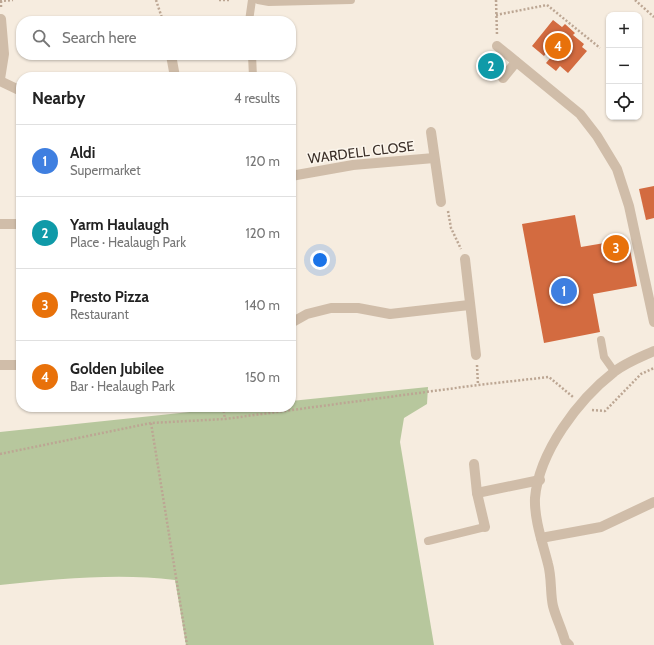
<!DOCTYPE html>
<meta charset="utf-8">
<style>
:root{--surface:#fff;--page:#f6f6f6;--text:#222;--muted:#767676;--line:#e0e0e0;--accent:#195b63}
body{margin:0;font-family:Cabin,sans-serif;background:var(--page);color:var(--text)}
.controls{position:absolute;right:12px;top:12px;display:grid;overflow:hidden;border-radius:8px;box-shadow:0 1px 3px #0004}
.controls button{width:36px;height:36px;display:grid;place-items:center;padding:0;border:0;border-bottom:1px solid var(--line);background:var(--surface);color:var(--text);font:20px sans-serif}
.you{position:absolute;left:320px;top:260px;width:14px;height:14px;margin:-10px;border:3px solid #fff;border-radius:50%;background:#1a73e8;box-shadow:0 0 0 6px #1a73e833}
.badge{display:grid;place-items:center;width:26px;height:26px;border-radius:50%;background:var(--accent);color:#fff;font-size:13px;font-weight:700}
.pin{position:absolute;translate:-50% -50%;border:2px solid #fff;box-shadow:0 1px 4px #0006}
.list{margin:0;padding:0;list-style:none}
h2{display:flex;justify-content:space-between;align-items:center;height:52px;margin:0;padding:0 16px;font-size:17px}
h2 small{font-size:13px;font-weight:400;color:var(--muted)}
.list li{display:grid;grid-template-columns:26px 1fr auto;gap:12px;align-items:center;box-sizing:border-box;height:72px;padding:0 16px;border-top:1px solid var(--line)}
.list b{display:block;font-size:15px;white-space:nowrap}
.list p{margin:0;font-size:13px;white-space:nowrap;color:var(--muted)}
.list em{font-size:13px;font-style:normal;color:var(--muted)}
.icon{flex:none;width:22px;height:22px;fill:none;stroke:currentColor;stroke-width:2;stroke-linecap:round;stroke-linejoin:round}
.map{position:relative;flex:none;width:654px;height:645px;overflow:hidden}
.search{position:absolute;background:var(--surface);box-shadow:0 1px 3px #0004;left:16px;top:16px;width:280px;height:44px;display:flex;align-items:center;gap:10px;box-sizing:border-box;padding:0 14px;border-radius:16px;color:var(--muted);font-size:15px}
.panel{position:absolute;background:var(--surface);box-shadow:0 1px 3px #0004;left:16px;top:72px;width:280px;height:340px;border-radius:16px}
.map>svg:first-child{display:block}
</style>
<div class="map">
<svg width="654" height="645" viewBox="0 0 654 645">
<rect width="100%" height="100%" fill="#f6ecdf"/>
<!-- green -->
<path fill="#b7c79d" d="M428,387L427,404L404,418L400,442L434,645H186L175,580C117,573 58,579 0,585V432L237,407H291V401Z"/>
<!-- building -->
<g fill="#d36b40">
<polygon points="553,20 562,27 565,24 575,33 573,35 584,44 582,47 587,51 568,73 560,66 556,71 546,63 552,56 547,52 544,56 532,46"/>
<polygon points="490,59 498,65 492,73 484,67"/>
<polygon points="654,186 654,218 646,220 639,189"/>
<polygon points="575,215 581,247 628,239 637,286 593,294 600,332 544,343 522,224"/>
</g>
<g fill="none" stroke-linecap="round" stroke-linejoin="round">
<!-- path -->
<g stroke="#bca693" stroke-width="2.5" stroke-dasharray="2 2" stroke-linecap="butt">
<polyline points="156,0 163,21"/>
<polyline points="219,0 230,0"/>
<polyline points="496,0 497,35"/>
<polyline points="635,0 654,17"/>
<polyline points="0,1 13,0"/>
<polyline points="1,1 1,8"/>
<polyline points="496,15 547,5 600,48"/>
<polyline points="448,211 451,228 461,249"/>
<polyline points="477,365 478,385"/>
<polyline points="223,407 225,419"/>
<polyline points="592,410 605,411 641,374 654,368"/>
<polyline points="151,423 187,645"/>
<polyline points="0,454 151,423 225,419 478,385 549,377 573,397"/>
</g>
<!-- lane -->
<g stroke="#d0bda9" stroke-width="8">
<polyline points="258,0 269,2 351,0"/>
<polyline points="249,21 252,0"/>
<polyline points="252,55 253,77"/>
<polyline points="601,340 604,357 614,371"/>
<polyline points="428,541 485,527"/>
</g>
<!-- street -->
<g stroke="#d0bda9" stroke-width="10">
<polyline points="497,46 580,114 597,136 617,169 629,206 654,322"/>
<polyline points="171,55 175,77"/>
<polyline points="503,78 516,62"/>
<polyline points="0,79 4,54 1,19"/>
<polyline points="0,81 21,91"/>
<polyline points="431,132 441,202"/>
<polyline points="291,176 353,165 434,158"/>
<polyline points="0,224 21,224"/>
<polyline points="465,259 476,355"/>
<polyline points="291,323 307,314 331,308 358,308 390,314 469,305"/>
<polyline points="0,365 21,365"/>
<polyline points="474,464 477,493 485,527"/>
<polyline points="477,493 540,480"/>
<polyline points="541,538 601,527 654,502"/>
<path d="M569,645L565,641C562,629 556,618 553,606C550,593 552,578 548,564C543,544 534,519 535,498C539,452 578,400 614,372C625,363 641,357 654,351"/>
</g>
</g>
<g text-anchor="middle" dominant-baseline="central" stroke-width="3" stroke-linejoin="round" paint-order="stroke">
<!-- street labels -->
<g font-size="14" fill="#3c3029" stroke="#fcf6ed">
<text transform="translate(361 152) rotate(-7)">WARDELL CLOSE</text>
</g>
</g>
</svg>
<div class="controls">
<button>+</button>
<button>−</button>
<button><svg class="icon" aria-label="locate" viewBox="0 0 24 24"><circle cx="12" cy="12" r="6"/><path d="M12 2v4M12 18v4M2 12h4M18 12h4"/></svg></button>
</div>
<div class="you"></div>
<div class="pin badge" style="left:564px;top:291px;background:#3f7fe0">1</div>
<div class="pin badge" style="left:491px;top:66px;background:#0f9aa8">2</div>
<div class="pin badge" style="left:616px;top:248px;background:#e8710a">3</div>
<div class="pin badge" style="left:558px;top:46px;background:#e8710a">4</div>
<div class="search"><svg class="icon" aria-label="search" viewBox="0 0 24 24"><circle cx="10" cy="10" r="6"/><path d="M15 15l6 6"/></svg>Search here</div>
<section class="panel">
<h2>Nearby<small>4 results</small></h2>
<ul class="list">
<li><span class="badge" style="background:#3f7fe0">1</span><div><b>Aldi</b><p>Supermarket</p></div><em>120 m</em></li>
<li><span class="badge" style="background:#0f9aa8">2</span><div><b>Yarm Haulaugh</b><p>Place · Healaugh Park</p></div><em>120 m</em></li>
<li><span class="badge" style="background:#e8710a">3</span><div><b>Presto Pizza</b><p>Restaurant</p></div><em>140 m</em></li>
<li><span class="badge" style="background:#e8710a">4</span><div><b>Golden Jubilee</b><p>Bar · Healaugh Park</p></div><em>150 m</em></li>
</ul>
</section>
</div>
